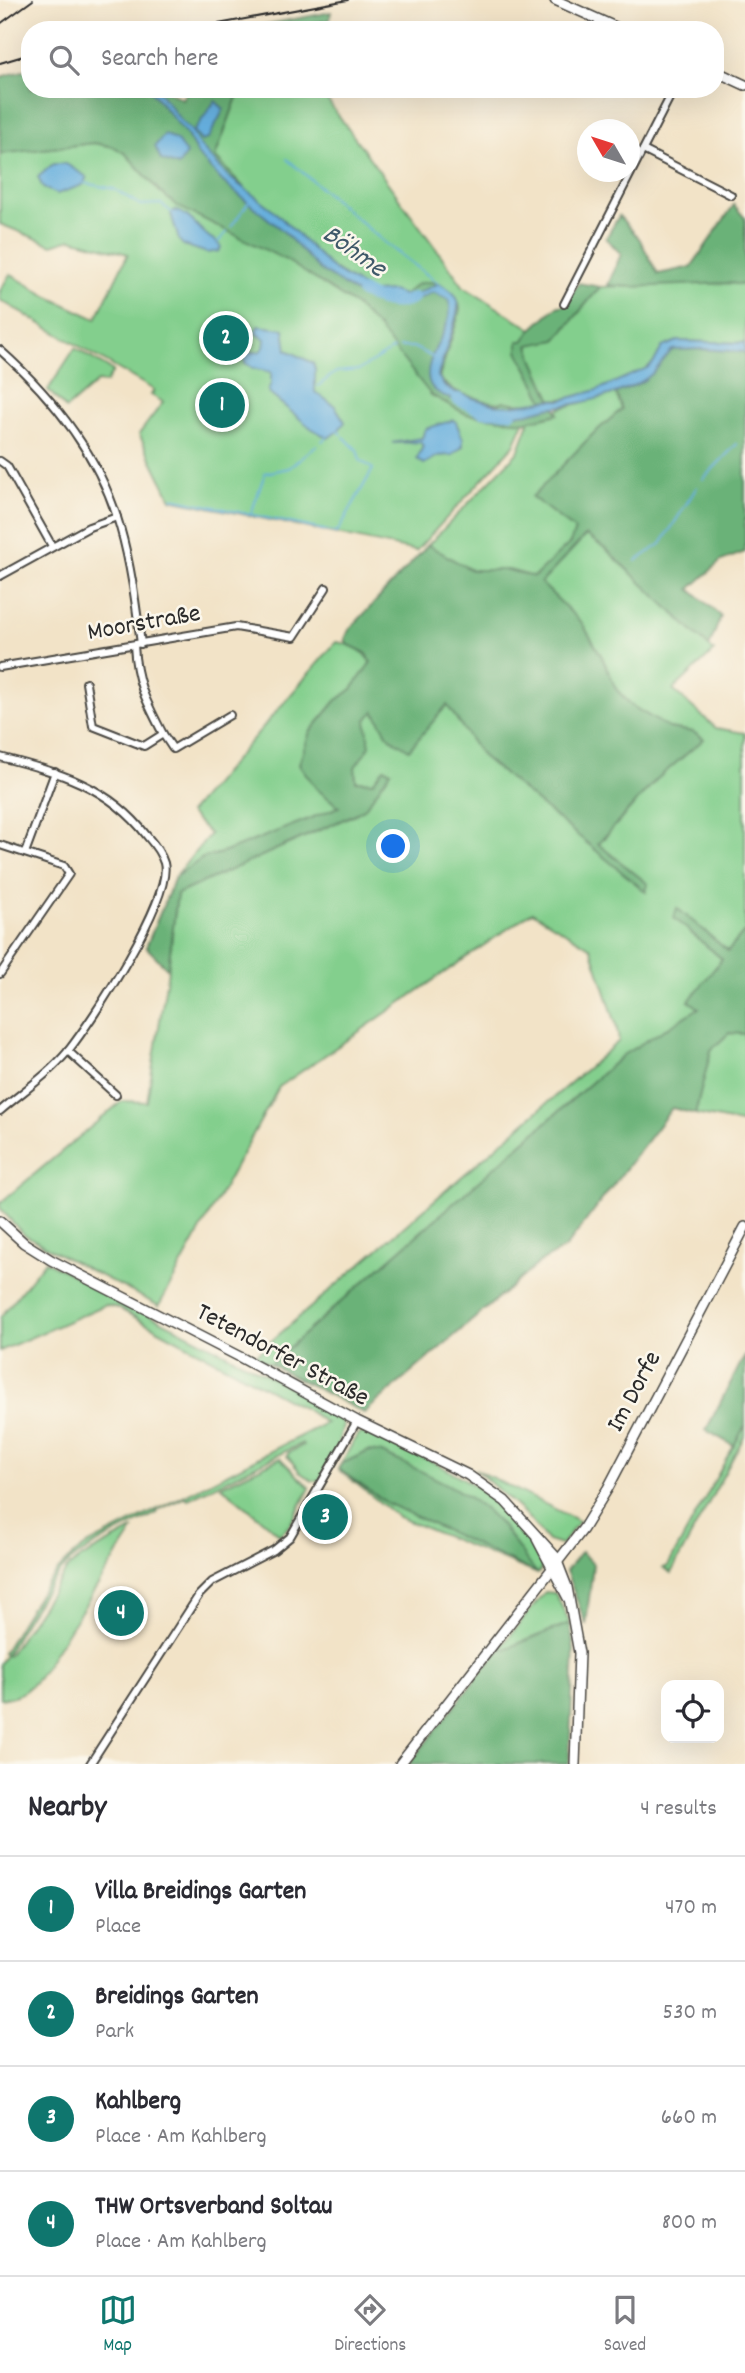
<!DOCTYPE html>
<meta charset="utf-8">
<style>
:root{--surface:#fff;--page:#f7f7f7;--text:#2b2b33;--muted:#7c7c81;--line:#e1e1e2;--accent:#0f766e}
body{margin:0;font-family:Dekko,sans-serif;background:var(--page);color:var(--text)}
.controls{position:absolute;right:21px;bottom:21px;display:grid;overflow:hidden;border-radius:14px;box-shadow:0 7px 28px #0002}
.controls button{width:63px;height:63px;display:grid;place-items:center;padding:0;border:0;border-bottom:2px solid var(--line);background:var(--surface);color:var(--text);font:35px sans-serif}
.compass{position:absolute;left:577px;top:119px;width:63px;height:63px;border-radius:50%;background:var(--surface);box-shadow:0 7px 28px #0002;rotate:309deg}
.you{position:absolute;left:394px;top:847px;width:24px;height:24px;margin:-18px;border:5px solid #fff;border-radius:50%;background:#1a73e8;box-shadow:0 0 0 10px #1a73e833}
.badge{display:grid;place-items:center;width:46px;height:46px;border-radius:50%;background:var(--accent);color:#fff;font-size:23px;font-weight:700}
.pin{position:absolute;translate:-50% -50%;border:4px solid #fff;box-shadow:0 2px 7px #0006}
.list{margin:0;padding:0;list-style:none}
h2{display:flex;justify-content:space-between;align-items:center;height:91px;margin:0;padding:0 28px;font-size:30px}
h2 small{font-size:23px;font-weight:400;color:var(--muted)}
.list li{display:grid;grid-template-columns:46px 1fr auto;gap:21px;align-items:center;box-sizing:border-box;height:105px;padding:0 28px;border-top:2px solid var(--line)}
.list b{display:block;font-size:26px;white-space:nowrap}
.list p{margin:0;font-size:23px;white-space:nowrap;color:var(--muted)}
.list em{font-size:23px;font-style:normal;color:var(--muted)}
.icon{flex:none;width:38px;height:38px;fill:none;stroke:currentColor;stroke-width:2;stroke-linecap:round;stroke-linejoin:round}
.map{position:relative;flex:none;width:745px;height:1764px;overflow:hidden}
.search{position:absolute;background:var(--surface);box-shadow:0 7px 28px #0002;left:21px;right:21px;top:21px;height:77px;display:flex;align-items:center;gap:18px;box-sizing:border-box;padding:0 24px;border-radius:28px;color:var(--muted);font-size:26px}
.sheet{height:511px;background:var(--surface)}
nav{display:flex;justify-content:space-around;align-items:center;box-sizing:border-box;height:98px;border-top:2px solid var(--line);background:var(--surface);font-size:19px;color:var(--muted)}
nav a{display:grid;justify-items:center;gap:4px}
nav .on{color:var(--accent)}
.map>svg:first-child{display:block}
</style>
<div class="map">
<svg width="745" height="1764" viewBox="0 0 745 1764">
<rect width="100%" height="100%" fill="#fbf7ec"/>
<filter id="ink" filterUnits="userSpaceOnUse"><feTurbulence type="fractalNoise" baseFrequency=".0143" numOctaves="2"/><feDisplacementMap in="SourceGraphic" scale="14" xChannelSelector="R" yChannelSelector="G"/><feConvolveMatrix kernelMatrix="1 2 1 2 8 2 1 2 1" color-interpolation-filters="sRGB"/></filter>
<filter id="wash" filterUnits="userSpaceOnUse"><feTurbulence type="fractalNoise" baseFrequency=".00686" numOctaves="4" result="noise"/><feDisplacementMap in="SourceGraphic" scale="28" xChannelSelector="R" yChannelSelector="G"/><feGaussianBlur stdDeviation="1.57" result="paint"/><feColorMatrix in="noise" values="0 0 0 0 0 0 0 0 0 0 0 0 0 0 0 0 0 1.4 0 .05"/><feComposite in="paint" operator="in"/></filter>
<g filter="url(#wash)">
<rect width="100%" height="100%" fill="#f2e3c7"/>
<!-- green -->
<g fill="#83cf8d" stroke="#577d5c" stroke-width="2">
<path d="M240,89H319L464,287L532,329L523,341L546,403C509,404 466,406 439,378L444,357L400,299L380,298L321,261L246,190L215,157Z"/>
<polygon points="94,143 114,147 126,154 160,192 286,260 355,305 466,414 524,422 514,445 416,551 171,499 139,434 163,402 151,395 154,390 0,300 0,291 10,274 49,297 96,319 128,254 71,239 52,245 0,224 0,154"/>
<path d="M729,283L745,285V343L677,341C667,349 658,360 648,367C625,383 579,401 551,399L534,361L529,344L556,340L600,287Z"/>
<polygon points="75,348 113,371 106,383 97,382 66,409 48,390"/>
<polygon points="616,393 622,409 592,435 533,498 575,530 571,543 534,577 508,570 471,570 428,545 518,452 530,420 558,414 557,410 561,408"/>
<polygon points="586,535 607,550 714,651 673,690 716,728 745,733 745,931 728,951 677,909 691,933 722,959 689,1001 700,1008 623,1055 270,1364 254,1356 619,1041 616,1024 591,948 532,912 279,1087 159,1306 53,1251 22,1233 0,1208 0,1203 122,1101 147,1102 168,970 177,894 353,815 364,809 391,771 384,768 373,782 356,781 355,767 368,739 366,721 374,711 389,737 447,705 482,756 646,891 617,859 598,845 656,780 703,739 693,732 669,728 632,706 616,689 602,657 582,623 541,583"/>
<path d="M336,642C350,644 363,649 371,662L352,689L336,701L310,732L299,764L317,789L340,807L225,852L203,858L175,877L210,834L189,813Z"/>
<polygon points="729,1033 745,1034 745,1124 695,1114 711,1050"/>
<path d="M45,1261L283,1383L339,1416L343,1425L338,1444L320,1480L312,1481L301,1473L287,1456L288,1453L303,1445L302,1443L188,1499L185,1497L156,1511L157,1513C130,1527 95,1542 71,1561C52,1576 18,1632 6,1655L8,1656L68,1568L84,1556L134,1529L38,1678C26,1692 18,1697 0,1699V1664L5,1655L3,1653C28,1613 48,1570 89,1544L326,1423L307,1410L118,1308L105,1305L0,1351V1318Z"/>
<polygon points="745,1425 745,1435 671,1573 663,1568 668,1566"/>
<path d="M370,1432C437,1465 514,1491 544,1565L538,1574L398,1517L338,1469L387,1503L536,1573L528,1563L369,1451L341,1464L357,1435L361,1433Z"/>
<polygon points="280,1458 310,1488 290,1525 280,1535 221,1486"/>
<polygon points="475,1469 579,1521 561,1545 548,1541 524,1513"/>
<polygon points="545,1592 555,1593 570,1623 497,1652"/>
</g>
<!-- forest -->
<g fill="#6ab278" stroke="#4a6e52" stroke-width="2">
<polygon points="331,12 330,20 285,30 238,30"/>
<path d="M30,69V89H164L182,99L188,89H240L215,157L246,190L321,261L379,298L400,299C406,294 412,287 418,284C438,277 460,292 460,311L439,378L450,390L498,405L503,401L533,407L545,403L518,351V341H524L532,329L556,307L564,305L579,283L600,287L556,340L529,345L534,361L558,414L524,422L466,414L431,395L378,328L355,305L286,260L177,206L160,192L126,154L114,147L94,143L0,154V77Z"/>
<polygon points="734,205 745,218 745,285 729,283 631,287 608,285 621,254 606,238 619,216 639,238 658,274 691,267"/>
<polygon points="702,349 745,352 745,552 721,561 690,589 721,616 709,647 607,550 586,535 541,583 582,623 602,657 616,689 632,706 669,728 693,732 704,739 656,780 598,844 648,884 646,892 482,756 447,705 409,750 389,737 374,711 366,721 370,746 355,767 356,781 373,782 384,768 391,771 364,809 353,815 177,894 168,969 146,947 175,877 203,858 225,852 339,807 317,789 299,764 310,732 336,701 352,689 371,662 366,653 347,644 345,639 349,630 428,545 471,570 508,570 534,577 570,543 575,530 532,497 592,435 622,409 616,393 640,383 672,350"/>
<polygon points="677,908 728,951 745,931 745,1034 729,1033 711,1050 695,1114 672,1108 566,1247 539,1263 364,1413 270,1364 623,1055 699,1008 689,1001 722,959 674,918"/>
<polygon points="745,1355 745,1425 734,1446 706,1430"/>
<path d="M369,1451L382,1453C421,1472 468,1489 498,1522C513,1538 523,1558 538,1574L387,1503L338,1469L341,1464Z"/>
<polygon points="581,1552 593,1564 586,1625 566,1571"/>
<polygon points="570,1623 574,1650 569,1764 409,1764 497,1652"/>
</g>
<!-- water -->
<g fill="#65aedd" stroke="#486c84" stroke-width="2">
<path d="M149,89H157L182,122L192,131L199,145L229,177L272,209L334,270L372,292L392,291L410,297L439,283C447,288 456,292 458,302C461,312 441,361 438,376L444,386L459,394L500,406H511L548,400H562L597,390L647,368L654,362L662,347L677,341L745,343V352L702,349L672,350C661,362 655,375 639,383C609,398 579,404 547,408C538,410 529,414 520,414C500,415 477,408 458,401C447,397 432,393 429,381C422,356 457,325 449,300L433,292L409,304L374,300L359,295L319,269L283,231L222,181L198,155L187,135Z"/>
<polygon points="215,101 224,109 208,139 201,141 194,131"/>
<polygon points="165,134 178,142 186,154 178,166 161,160 155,146"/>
<polygon points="53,164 66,164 87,177 83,185 57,194 43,188 38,177"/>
<path d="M175,210C190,215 196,226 208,236C213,240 217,241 221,247L219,251L207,253L183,245L179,240L171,214Z"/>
<polygon points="258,326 284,329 287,350 313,363 315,369 315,392 335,406 345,422 338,431 328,438 311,428 271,395 268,390 271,384 271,372 253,368 245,363 244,357 247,352 259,352 264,347 265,339 255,333"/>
<polygon points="453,420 456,422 463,439 463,446 453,455 438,456 424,464 417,459 423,446 420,442 392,443 422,438 425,429"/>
</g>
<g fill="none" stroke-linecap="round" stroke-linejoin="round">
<!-- stream -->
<g stroke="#65aedd" stroke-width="2">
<polyline points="287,159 384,242 438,283"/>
<polyline points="84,183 114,189 140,205 161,204 173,213"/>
<polyline points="231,227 250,200"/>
<polyline points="218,242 227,232"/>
<polyline points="400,347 413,347 434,358"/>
<polyline points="389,351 394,349"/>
<polyline points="318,386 336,372 359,370 387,353"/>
<polyline points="338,431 341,434"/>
<polyline points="322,441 327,437"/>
<polyline points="703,479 737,444"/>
<polyline points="172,498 337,533 373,469 360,460 357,450 344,437"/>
<polyline points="251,514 265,473 289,468 317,445"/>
<polyline points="636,561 661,544 697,487"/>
</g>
<!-- river -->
<g stroke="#65aedd" stroke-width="12">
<path d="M362,292C377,300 397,308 413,298"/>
<polyline points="458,399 483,411 511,412"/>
</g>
</g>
</g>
<g filter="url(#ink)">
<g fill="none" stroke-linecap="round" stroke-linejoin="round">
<!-- street casing -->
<g stroke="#494742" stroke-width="10">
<g id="street">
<polyline points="643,150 731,195"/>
<polyline points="564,304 674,89"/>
<path d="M0,350C54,398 100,456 120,527C131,565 136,605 141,644"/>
<polyline points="0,461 7,466 52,546"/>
<polyline points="0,576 89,527 117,517"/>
<polyline points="0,667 236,627 294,637 326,588"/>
<path d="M86,683L93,726L144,746L163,734C146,701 136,683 134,645"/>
<polyline points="163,734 173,749 230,715"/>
<path d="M0,757C58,772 109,786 147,836C154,844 161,853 164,863C173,898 92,1021 68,1051C49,1074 22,1092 0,1111"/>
<polyline points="0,845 64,866 69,874 0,974"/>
<polyline points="25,853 55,772"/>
<polyline points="68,1051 116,1095"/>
<polyline points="90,1764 199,1595 212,1582 274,1550 290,1537 357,1421"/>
</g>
</g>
<!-- secondary casing -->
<g stroke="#494742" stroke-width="12">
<g id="secondary">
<polyline points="555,0 622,30"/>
<polyline points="715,71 745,85"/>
<polyline points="0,1221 24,1243 51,1260 240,1357 357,1421 468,1475 505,1501 555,1556 567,1587 579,1653 575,1764"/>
<polyline points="537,1539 568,1598"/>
<polyline points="400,1764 583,1529 608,1488 745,1227"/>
</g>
</g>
<!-- street -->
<use href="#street" stroke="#fff" stroke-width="6"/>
<!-- secondary -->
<use href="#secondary" stroke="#fff" stroke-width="9"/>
<!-- rail -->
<g stroke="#2b2b2b" stroke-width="2">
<polyline points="0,24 33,0"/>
<polyline points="162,30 195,24"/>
<polyline points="186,30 348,0"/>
<polyline points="0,63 30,54"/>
</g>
</g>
</g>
<g text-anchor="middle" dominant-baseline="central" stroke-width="5" stroke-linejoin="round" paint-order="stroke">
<!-- street labels -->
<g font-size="26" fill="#2b2b2b" stroke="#fbf7ec">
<text transform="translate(144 624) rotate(-10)">Moorstraße</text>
<text transform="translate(282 1356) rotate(28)">Tetendorfer Straße</text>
<text transform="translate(635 1392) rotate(-62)">Im Dorfe</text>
</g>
<!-- water labels -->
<g font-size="28" font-style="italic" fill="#3f5969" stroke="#fbf7ec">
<text transform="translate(353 253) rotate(35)">Böhme</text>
</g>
</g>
</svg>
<div class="controls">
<button><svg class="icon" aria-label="locate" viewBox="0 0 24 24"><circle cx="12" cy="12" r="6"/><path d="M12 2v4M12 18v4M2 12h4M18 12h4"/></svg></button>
</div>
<svg class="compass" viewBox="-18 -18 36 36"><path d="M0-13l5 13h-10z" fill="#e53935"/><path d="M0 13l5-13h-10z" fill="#7c7c81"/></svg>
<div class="you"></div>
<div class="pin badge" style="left:222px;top:405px">1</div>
<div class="pin badge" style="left:226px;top:338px">2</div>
<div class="pin badge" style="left:325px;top:1517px">3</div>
<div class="pin badge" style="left:121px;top:1613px">4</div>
<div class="search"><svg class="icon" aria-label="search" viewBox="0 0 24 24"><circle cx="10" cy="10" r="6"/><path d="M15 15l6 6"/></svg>Search here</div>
</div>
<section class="sheet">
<h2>Nearby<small>4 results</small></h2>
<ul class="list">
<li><span class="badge">1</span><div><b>Villa Breidings Garten</b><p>Place</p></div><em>470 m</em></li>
<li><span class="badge">2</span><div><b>Breidings Garten</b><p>Park</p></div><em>530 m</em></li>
<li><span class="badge">3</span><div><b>Kahlberg</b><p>Place · Am Kahlberg</p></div><em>660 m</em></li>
<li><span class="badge">4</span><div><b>THW Ortsverband Soltau</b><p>Place · Am Kahlberg</p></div><em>800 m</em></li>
</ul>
</section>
<nav>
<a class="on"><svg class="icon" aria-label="map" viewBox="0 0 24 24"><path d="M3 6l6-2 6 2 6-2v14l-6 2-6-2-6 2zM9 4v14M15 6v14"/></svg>Map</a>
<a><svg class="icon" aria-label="directions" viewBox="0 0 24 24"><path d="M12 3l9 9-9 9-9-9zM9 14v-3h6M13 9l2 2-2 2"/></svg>Directions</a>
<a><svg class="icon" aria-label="saved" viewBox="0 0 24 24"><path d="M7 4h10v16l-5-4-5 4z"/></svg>Saved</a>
</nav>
